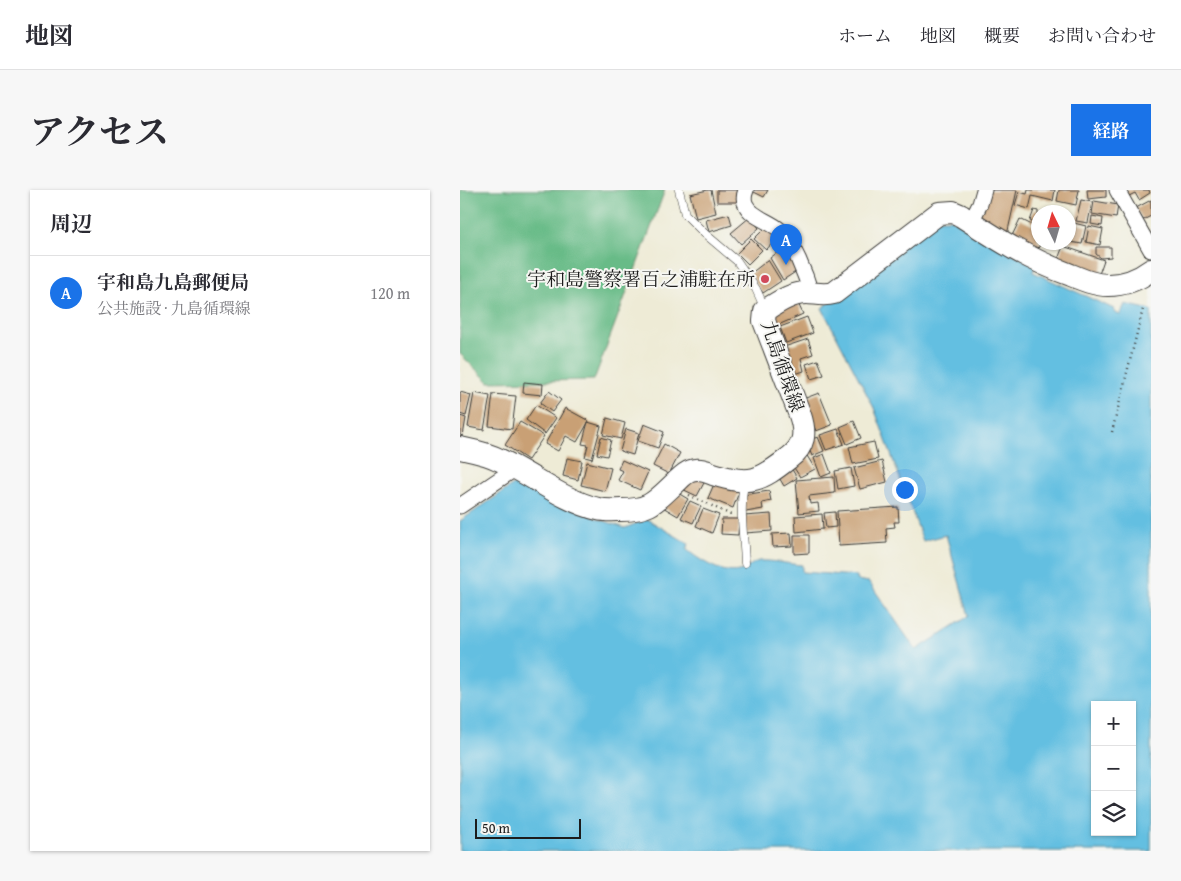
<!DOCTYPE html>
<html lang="ja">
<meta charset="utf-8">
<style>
:root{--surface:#fff;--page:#f7f7f7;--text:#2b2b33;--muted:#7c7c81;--line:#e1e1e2;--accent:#1a73e8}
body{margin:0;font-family:"Gentium Book Plus","Noto Serif JP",serif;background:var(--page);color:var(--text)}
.controls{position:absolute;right:15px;bottom:15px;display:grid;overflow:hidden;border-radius:0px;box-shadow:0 1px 4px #0004}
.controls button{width:45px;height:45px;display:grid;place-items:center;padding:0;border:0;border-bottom:1px solid var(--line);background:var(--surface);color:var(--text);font:25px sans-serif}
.compass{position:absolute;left:571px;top:15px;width:45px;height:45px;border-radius:50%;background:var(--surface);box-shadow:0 1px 4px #0004;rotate:355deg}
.scale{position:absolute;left:15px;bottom:12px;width:106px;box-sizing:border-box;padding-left:5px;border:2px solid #1c1c1c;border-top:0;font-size:14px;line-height:18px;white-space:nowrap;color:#1c1c1c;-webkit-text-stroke:4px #f6f6f2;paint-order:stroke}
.you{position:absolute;left:444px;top:299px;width:18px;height:18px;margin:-12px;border:4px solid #fff;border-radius:50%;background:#1a73e8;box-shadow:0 0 0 8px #1a73e833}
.badge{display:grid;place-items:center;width:32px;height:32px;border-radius:50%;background:var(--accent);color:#fff;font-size:16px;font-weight:700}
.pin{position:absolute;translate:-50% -41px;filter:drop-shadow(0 1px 2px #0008)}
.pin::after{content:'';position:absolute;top:26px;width:18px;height:15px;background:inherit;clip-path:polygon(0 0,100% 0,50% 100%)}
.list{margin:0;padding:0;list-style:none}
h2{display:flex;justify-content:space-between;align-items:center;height:65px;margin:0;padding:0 20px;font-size:21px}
h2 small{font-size:16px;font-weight:400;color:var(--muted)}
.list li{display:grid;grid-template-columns:32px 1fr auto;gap:15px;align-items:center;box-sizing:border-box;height:75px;padding:0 20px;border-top:1px solid var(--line)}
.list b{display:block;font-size:19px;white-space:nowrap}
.list p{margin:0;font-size:16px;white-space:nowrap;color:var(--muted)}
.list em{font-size:16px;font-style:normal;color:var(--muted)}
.icon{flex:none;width:28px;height:28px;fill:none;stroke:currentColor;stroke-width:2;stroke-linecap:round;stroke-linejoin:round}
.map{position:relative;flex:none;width:691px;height:661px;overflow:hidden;border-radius:0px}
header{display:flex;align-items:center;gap:30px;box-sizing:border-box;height:70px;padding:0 25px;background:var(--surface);border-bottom:1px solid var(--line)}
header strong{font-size:24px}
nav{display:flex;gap:28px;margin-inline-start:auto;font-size:18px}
.intro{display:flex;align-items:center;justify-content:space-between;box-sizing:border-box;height:120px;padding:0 30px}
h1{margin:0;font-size:35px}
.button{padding:12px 22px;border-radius:0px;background:var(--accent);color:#fff;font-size:18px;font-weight:700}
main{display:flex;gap:30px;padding:0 30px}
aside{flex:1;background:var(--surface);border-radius:0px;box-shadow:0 1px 4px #0004}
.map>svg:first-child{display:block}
</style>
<header>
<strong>地図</strong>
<nav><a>ホーム</a><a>地図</a><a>概要</a><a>お問い合わせ</a></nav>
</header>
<div class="intro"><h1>アクセス</h1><a class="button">経路</a></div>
<main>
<aside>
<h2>周辺<small></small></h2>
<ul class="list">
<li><span class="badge">A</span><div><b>宇和島九島郵便局</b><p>公共施設 · 九島循環線</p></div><em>120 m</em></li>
</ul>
</aside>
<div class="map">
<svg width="691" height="661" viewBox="0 0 691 661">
<rect width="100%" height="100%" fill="#f6f6f2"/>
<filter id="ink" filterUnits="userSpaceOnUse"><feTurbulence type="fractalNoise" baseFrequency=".02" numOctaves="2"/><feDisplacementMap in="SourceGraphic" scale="10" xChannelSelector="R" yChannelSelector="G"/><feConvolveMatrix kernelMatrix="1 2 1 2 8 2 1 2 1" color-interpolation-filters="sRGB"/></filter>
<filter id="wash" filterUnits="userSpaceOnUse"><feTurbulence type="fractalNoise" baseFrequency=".0096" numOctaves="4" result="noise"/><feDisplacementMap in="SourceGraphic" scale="20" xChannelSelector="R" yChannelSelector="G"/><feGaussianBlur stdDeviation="1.12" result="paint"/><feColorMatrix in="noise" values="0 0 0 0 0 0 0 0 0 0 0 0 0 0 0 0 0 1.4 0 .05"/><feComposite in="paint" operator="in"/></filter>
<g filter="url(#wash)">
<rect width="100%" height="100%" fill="#eeebd6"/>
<!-- forest -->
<polygon fill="#68bb87" stroke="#426c52" points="0,0 205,0 134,190 29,192 0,164"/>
<!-- water -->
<path fill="#63bfe1" stroke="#406e7e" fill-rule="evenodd" d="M477,29H492L575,76L573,82L654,119V122L660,125L665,114L691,120V661H0V331L62,289L136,328L165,338L187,329L229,354L226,359C239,370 265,387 282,380C288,378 293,372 299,371C312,370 328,374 342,375V382L397,386V390L409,392L456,460L509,426L486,345L463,351L414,218L362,118ZM635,515H672V642H635Z"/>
<g id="blocks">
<!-- building -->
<g fill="#c9a074">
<polygon points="248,0 251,0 256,23 236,28 230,4"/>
<rect x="257" y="0" width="21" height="12"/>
<polygon points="290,0 308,0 304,7"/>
<polygon points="529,0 557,0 547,45 516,26"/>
<polygon points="568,0 595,0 593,11 572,6 569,19 555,15 559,2 567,4"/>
<polygon points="599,0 619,0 616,15 597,11"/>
<polygon points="627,0 646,0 646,7 628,9"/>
<polygon points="663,0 689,0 690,3 679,10 675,3 667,7"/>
<polygon points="621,10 632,12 628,33 616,31"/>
<polygon points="691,10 691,26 683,30 676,18"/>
<polygon points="634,11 658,15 656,28 632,24"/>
<polygon points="574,20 578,21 578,35 570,31"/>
<polygon points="269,24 272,35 249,42 246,30"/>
<polygon points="632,26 643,28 642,36 631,34"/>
<polygon points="290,27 299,38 281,54 271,43"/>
<polygon points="560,29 578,38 578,52 581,52 576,63 550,50"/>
<polygon points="614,33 626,36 622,54 610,52"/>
<polygon points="307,36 318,47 306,60 294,49"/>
<polygon points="629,36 643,39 640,55 626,52"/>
<polygon points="291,49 302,60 288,74 277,63"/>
<polygon points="326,56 340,79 323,90 310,68"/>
<polygon points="603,56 644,70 638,87 597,72"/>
<polygon points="636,57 651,57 651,67 641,68 636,64"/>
<polygon points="308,70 321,91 303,103 290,84"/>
<polygon points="337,111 343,124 316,136 310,122"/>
<polygon points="347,127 353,143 326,153 320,137"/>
<polygon points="348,149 353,164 341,168 344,181 332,185 324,157"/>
<polygon points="358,170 364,185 351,189 346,174"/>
<polygon points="64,192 83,194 82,205 63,203"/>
<polygon points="89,201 101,210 92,222 80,213"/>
<polygon points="0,202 11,205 6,226 0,224"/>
<polygon points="14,203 30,206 24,240 8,237"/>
<polygon points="359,203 372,235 356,241 343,209"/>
<polygon points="33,204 56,206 52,239 29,236"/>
<polygon points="76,215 96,228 85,244 66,230"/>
<polygon points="105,218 129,231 117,252 106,246 98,261 85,254"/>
<polygon points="0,226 6,228 3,246 0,245"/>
<polygon points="147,228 165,233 161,249 143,245"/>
<polygon points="394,231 401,248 387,254 380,237"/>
<polygon points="60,232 84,246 68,270 45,255"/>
<polygon points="128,232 141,236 132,269 125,267 128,255 122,254"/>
<polygon points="184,234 204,242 198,258 178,251"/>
<polygon points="166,239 179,243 173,265 160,261"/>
<polygon points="378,239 384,254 366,260 360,245"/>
<polygon points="141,247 151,250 147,266 137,264"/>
<polygon points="358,247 364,261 352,266 346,251"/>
<polygon points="414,252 418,269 393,274 389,257"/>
<polygon points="204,254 220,263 209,284 193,276"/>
<polygon points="346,264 355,279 340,287 331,273"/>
<polygon points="364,264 371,283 361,287 354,268"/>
<polygon points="107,268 122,271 118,290 103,286"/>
<polygon points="162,270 188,282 180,300 158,290 163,281 158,279"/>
<polygon points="422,271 427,292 400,299 394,278"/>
<polygon points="127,272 151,278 145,301 121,295"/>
<polygon points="330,276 337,288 324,296 317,284"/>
<polygon points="391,278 394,296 378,299 375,281"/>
<polygon points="228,283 245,291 237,306 220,298"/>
<polygon points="374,287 375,303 349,306 350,314 358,313 359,321 339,323 336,290"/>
<polygon points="255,292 279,302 273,318 248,308"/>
<polygon points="211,299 228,309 218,326 201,316"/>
<polygon points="309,301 311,311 302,313 303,319 286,322 283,305"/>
<polygon points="230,311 241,316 233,333 221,328"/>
<polygon points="438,317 439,332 434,332 435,337 426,338 427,353 379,356 377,321"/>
<polygon points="243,319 259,325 252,343 236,336"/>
<polygon points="375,322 376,337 366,338 364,323"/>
<polygon points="311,324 312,341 285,343 284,326"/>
<polygon points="362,324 363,339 336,342 335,326"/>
<polygon points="262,329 279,329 278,345 261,344"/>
<polygon points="331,343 332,356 313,357 312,344"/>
<polygon points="334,345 349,345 349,363 334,364"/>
</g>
</g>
</g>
<g filter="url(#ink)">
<use href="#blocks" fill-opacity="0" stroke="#3c3b38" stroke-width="1"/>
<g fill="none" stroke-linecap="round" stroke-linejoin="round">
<!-- service casing -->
<g stroke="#3c3b38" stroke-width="9">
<g id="service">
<polyline points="219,0 225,24 244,43 277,71 296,99 305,119"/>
<path d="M284,293C279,320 284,346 285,373"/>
</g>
</g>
<!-- minor casing -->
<g stroke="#3c3b38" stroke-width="17">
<g id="minor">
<path d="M286,0C284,5 283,10 286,15C291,27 310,31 320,40C333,52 346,86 351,103"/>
<polyline points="657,0 691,60"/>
<polyline points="511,32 520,14 524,0"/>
<polyline points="0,316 56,278"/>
</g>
</g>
<!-- secondary casing -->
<g stroke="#3c3b38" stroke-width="24">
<path id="secondary" d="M0,258C14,261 27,263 40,270C73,285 103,311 138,319C146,321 154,320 161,320C189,320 194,313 213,295C219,290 224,283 231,281C239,278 246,281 253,284C290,296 300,291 329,268C345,256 346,243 340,225L304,131L305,121C316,113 332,103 346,103C356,103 363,106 374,103L479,23L493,22L500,25C537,49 569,70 611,85C623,90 635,95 648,95C663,95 679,89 691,80"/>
</g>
<!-- path -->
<g stroke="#3c3b38" stroke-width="2.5" stroke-dasharray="1 4" stroke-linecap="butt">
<polyline points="652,242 683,119"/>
<polyline points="229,305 271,325"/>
</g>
<!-- service -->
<use href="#service" stroke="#fff" stroke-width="8"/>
<!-- minor -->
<use href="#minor" stroke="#fff" stroke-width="15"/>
<!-- secondary -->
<use href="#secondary" stroke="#fff" stroke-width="22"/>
</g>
</g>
<!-- markers -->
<circle fill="#d1495b" stroke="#f6f6f2" stroke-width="2" cx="305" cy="89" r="5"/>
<g text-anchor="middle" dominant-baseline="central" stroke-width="4" stroke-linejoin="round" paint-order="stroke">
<!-- poi labels -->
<g font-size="19" fill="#1c1c1c" stroke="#f6f6f2" text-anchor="end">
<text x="295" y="89">宇和島警察署百之浦駐在所</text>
</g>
<!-- street labels -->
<g font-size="19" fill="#1c1c1c" stroke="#f6f6f2">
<text transform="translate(323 176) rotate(71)">九島循環線</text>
</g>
</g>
</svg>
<div class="controls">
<button>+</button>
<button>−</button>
<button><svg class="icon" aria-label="layers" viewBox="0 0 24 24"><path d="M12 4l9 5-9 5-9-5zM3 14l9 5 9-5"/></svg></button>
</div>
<svg class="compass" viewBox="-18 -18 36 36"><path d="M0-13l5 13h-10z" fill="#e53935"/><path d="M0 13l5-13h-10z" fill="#7c7c81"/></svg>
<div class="scale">50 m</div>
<div class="you"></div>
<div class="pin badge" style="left:326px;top:75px">A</div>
</div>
</main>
